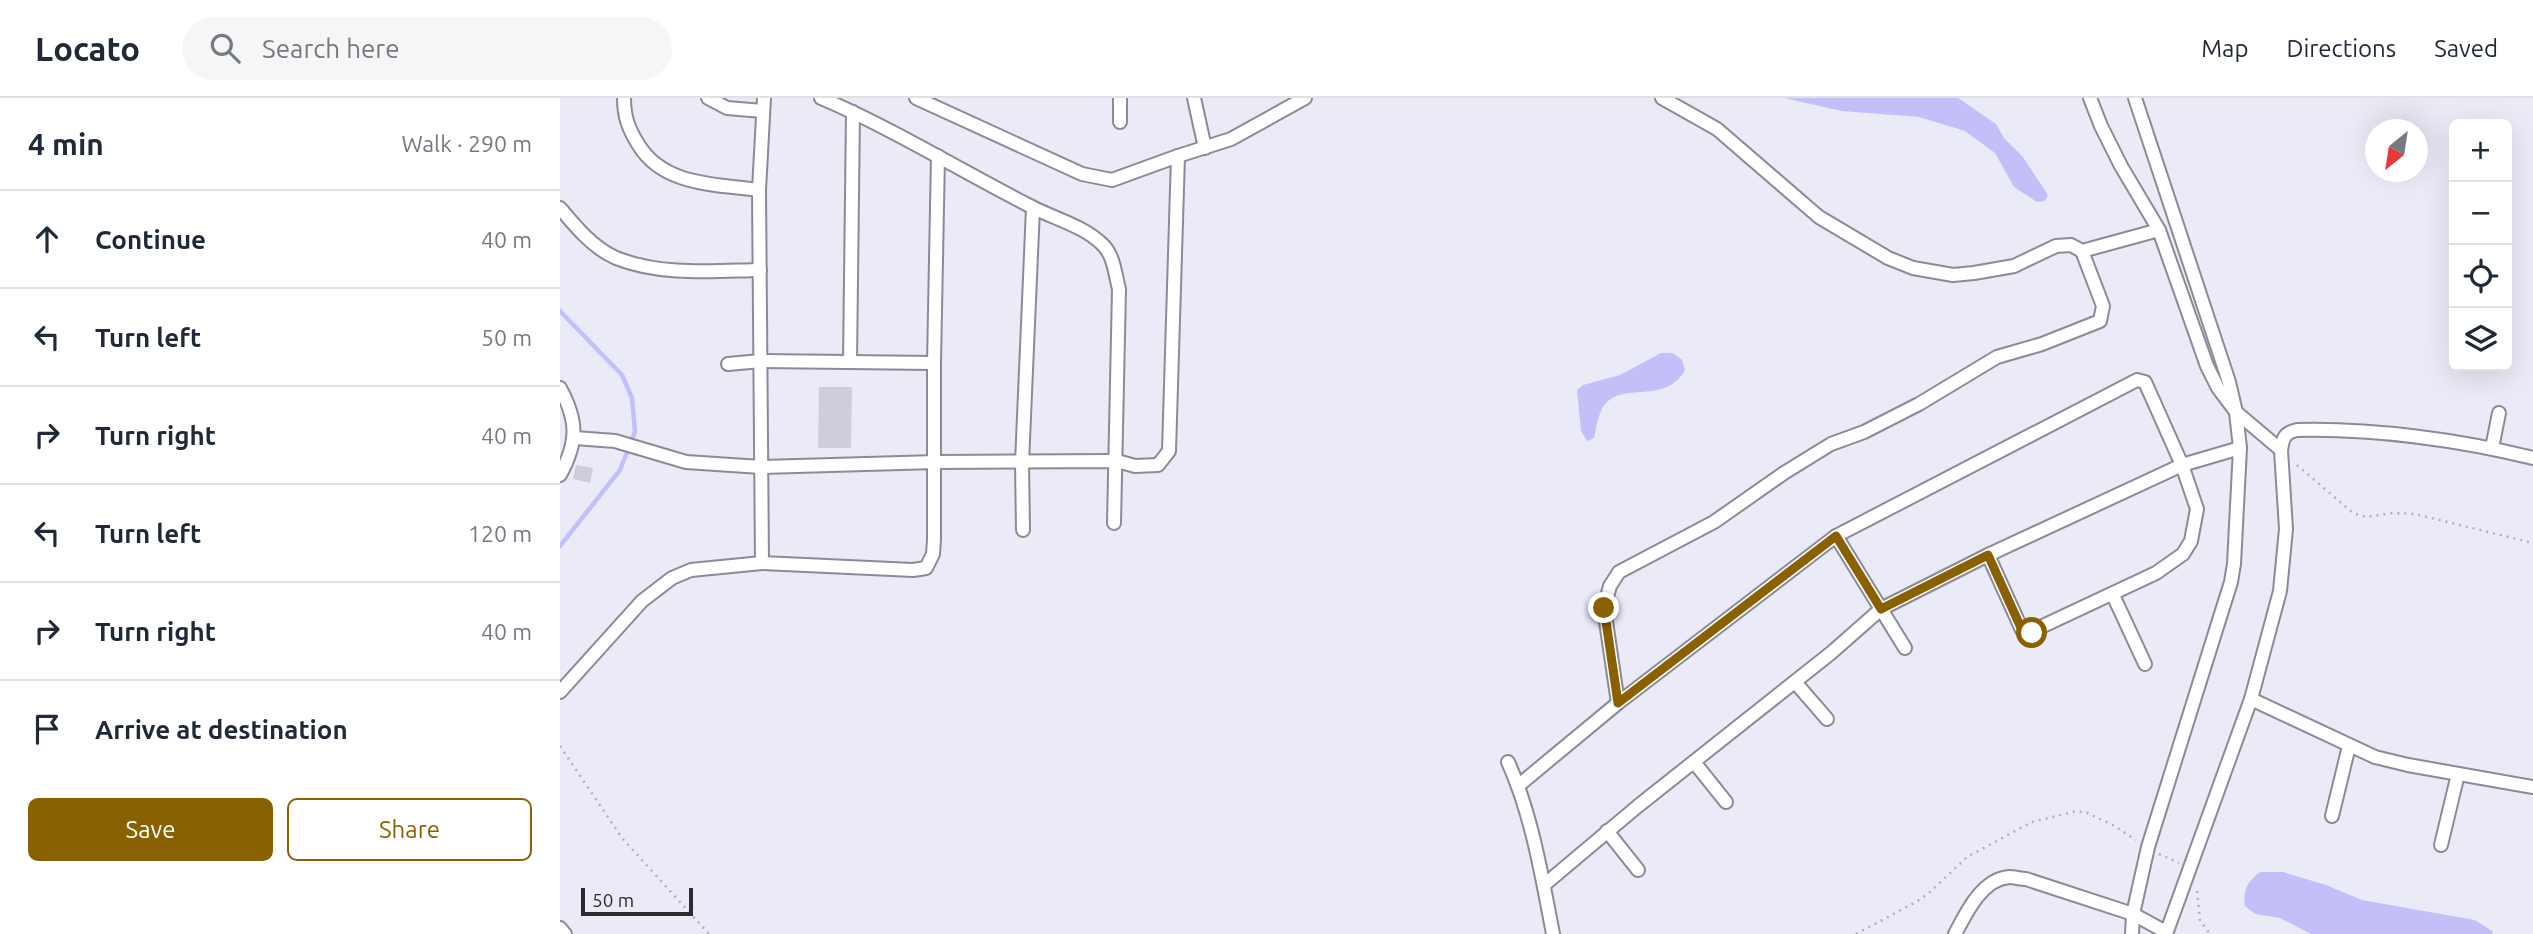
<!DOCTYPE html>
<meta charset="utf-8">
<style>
:root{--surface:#fff;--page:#f6f6f7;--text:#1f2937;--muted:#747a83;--line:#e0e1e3;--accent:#8a6101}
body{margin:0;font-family:Ubuntu,sans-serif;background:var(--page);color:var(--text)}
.controls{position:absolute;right:21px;top:21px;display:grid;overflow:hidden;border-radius:10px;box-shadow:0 7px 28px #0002}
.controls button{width:63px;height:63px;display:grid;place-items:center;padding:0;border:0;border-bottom:2px solid var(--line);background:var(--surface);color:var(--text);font:35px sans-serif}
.compass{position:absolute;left:1805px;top:21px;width:63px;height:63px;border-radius:50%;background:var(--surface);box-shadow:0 7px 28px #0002;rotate:210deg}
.scale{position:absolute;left:21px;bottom:18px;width:112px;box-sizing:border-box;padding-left:7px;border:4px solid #2c2b30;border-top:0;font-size:19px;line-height:24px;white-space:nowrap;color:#2c2b30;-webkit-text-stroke:5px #ebeaf7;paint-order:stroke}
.stop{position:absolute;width:21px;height:21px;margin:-16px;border:5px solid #8a6101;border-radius:50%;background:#fff}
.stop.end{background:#8a6101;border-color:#fff;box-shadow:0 2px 7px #0008}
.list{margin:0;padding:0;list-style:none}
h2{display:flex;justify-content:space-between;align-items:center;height:91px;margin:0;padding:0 28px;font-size:30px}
h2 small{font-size:23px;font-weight:400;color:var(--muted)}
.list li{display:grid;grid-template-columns:46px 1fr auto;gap:21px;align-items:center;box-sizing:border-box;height:98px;padding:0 28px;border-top:2px solid var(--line)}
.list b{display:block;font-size:26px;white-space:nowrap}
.list em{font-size:23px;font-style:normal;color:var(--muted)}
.actions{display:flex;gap:14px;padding:21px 28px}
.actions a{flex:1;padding:16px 0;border:2px solid var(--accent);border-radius:10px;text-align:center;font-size:24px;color:var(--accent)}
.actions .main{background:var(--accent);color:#fff}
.icon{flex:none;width:38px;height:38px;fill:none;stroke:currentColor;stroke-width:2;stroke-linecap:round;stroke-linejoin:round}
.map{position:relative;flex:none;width:1973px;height:836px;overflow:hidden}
header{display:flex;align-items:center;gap:42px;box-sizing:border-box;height:98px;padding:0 35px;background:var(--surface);border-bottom:2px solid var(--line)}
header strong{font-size:33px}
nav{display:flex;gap:38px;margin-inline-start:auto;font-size:24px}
.search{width:490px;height:63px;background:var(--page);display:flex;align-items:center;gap:18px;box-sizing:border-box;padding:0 24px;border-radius:38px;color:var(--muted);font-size:26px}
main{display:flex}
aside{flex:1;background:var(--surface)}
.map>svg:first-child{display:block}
</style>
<header>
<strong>Locato</strong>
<div class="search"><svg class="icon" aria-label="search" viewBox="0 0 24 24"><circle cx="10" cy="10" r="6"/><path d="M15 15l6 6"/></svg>Search here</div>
<nav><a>Map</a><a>Directions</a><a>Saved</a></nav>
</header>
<main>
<aside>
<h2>4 min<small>Walk · 290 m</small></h2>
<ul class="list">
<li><svg class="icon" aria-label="ahead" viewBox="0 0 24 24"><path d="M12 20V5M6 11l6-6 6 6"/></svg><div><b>Continue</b></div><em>40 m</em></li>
<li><svg class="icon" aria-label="left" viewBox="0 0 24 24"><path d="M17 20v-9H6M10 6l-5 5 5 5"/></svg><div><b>Turn left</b></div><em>50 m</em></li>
<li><svg class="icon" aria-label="right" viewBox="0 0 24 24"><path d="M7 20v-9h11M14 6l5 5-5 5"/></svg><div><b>Turn right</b></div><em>40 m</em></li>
<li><svg class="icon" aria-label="left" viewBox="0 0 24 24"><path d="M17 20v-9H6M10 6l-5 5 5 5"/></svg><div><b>Turn left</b></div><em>120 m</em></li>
<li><svg class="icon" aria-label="right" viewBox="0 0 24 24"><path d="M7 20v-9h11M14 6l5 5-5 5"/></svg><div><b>Turn right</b></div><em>40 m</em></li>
<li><svg class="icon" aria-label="arrive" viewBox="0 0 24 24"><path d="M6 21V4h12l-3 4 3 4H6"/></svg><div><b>Arrive at destination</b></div></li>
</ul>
<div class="actions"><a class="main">Save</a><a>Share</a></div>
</aside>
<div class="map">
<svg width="1973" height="836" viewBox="0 0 1973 836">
<rect width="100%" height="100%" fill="#ebeaf7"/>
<!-- water -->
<g fill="#c5bff9">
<polygon points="1224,0 1398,0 1436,26 1444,40 1463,59 1488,97 1485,103 1477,104 1454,89 1435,55 1405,33 1359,19 1282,13"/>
<path d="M1101,255H1113L1122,262L1125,272C1104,310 1057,279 1041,313C1037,322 1036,331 1034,340L1027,343L1021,333L1017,292L1023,287L1060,277Z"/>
<path d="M1700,774H1723L1766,787L1802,802L1915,822L1932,833L1933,836H1751L1720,820L1695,816L1685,808C1682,793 1688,783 1700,774Z"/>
</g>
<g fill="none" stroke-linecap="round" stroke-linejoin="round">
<!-- stream -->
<polyline stroke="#c5bff9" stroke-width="4.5" points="0,213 62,277 72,300 75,334 60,372 0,448"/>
</g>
<!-- building -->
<g fill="#cecdd9">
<polygon points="259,289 292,289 291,350 258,350"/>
<polygon points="16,367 33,370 30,385 13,381"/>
</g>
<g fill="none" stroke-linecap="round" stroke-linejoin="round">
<!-- minor casing -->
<g stroke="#8b8a96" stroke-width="16">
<g id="minor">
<path d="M64,0C64,18 68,30 78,46C103,88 155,86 199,92"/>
<polyline points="148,0 167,10 203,13"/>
<path d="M261,0C334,31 401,73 472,109C495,121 524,128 543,147C554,158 555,176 559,191L554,425"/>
<polyline points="356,0 522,76 552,82 618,58 671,41 745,0"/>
<polyline points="634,0 645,50"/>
<polyline points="1102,0 1157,31 1259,119 1328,160 1353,170 1393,177 1414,175 1454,168 1496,148 1511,147 1522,153 1599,132"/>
<polyline points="1530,0 1541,28 1561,68 1599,132 1647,268 1658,290 1676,314 1721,352"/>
<polyline points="560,24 560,0"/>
<path d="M0,110C15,128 33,150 56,160C101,178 153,173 200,172"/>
<polyline points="290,264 293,14"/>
<polyline points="168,266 201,263 374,265"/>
<path d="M0,290C18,323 18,344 0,377"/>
<polyline points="15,340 55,343 126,364 201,369 376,364 557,363 575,368 598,367 609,353 618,58"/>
<polyline points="1932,350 1939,315"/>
<polyline points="463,432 462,365 473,110"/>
<polyline points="1276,438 1345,550"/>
<polyline points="202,465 199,92 204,0"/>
<polyline points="1553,497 1585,566"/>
<polyline points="1235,584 1267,621"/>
<polyline points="0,594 82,503 112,480 131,472 202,465 353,472 366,470 373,456 374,442 374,265 378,58"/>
<polyline points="1691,601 1815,659 1848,667 1973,689"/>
<polyline points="1058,605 1044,510 1050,488 1059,474 1154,424 1224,375 1271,346 1304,334 1359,306 1437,259 1482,246 1540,223 1543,208 1522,153"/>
<path d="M948,664C972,717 982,779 993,836"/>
<polyline points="1134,664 1166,704"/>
<polyline points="959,687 1058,605 1276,438 1577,282 1585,284 1622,367 1637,411 1631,443 1623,456 1596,475 1468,535 1462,532 1428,457"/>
<polyline points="1772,718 1789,648"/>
<polyline points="1047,733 1078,772"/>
<polyline points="1881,747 1898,676"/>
<polyline points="984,787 1078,708 1271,555 1321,511 1428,457 1622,367 1680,350"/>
<polyline points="0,830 5,836"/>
<path d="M1395,836C1406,815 1422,781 1449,779C1454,779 1461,781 1466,781L1573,816L1606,834"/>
<polyline points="1572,836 1573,816 1588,749 1671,484 1674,466 1680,350 1676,314 1669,284 1575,0"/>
<path d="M1606,836L1691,601L1720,493L1726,431L1721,352C1723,340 1724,335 1737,332C1812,330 1900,342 1973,360"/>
</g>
</g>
<!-- path -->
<g stroke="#b1b0ba" stroke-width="2.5" stroke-dasharray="2 5" stroke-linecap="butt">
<polyline points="1737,367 1793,415 1806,419 1833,415 1855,416 1973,445"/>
<polyline points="0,648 62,740 149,836"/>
<polyline points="1599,756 1619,765"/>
<polyline points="1637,793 1640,822 1650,836"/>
<polyline points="1296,836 1356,804 1369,795 1407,759 1472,724 1517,713 1527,715 1553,727 1576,742"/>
</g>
<!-- minor -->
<use href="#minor" stroke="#fff" stroke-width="12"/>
</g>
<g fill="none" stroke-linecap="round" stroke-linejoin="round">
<!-- route -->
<polyline stroke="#8a6101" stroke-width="9" points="1044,510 1058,605 1276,438 1321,511 1428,457 1462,532 1472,535"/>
</g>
</svg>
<div class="controls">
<button>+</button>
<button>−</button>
<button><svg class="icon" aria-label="locate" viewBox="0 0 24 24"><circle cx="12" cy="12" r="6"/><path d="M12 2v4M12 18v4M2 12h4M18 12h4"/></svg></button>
<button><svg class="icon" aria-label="layers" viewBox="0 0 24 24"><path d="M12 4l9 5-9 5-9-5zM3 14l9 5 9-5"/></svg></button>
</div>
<svg class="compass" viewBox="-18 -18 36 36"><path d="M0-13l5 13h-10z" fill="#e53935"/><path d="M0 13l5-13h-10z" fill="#747a83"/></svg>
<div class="scale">50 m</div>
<div class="stop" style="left:1472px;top:535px"></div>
<div class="stop end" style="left:1044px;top:510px"></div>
</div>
</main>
